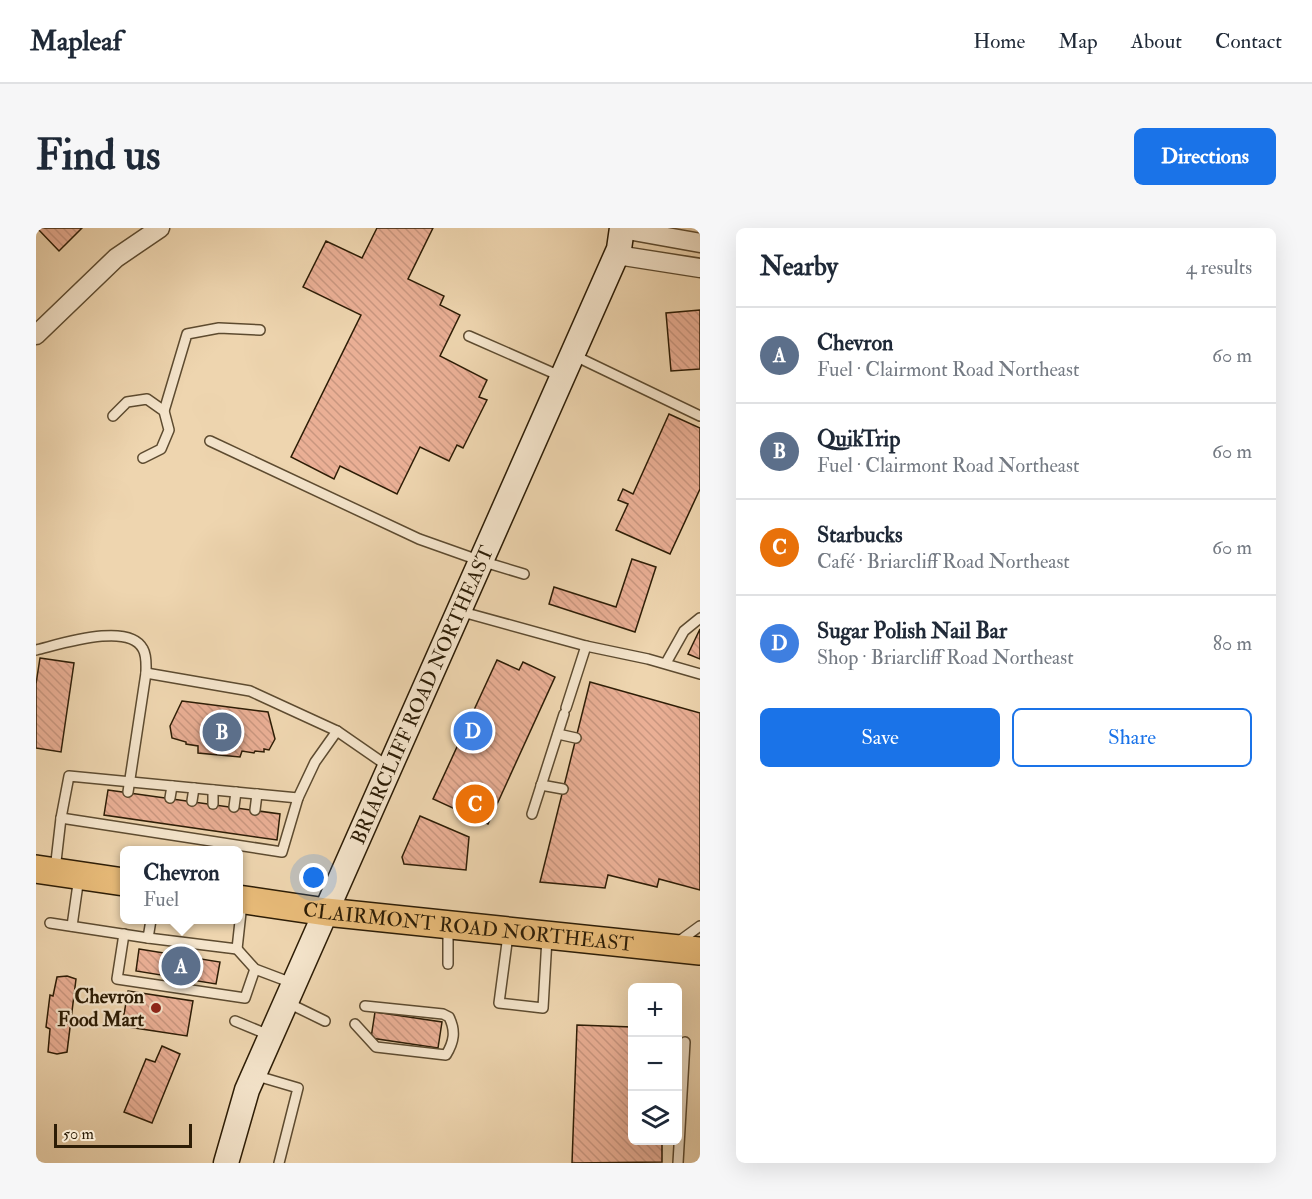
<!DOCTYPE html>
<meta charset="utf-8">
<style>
:root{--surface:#fff;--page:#f6f6f7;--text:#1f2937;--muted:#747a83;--line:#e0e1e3;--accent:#1a73e8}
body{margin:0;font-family:"IM FELL Double Pica",serif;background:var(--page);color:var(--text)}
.controls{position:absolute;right:18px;bottom:18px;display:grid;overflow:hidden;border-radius:9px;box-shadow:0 6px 24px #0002}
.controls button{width:54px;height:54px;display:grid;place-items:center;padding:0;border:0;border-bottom:2px solid var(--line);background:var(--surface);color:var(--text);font:30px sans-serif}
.scale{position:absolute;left:18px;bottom:15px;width:138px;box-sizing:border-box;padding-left:6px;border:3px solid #2d1d06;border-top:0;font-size:16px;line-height:21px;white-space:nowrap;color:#2d1d06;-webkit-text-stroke:4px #f4e4cb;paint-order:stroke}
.you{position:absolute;left:278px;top:650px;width:21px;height:21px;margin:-15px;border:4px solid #fff;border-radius:50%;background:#1a73e8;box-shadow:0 0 0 9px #1a73e833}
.badge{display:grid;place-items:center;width:39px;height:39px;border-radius:50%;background:var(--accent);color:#fff;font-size:20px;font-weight:700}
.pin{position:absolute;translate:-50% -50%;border:3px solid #fff;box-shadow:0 2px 6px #0006}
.popup{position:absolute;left:84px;top:618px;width:123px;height:78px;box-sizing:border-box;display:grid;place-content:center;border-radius:9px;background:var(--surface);filter:drop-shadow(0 2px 4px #0005);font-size:20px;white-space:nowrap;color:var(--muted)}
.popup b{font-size:22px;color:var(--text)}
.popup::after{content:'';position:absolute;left:50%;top:100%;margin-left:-12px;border:12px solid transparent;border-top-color:var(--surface)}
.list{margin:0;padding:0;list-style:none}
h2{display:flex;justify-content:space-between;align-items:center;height:78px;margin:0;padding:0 24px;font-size:26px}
h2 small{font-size:20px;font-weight:400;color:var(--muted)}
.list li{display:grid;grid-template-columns:39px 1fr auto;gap:18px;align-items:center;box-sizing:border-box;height:96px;padding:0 24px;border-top:2px solid var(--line)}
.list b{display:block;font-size:22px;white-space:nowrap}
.list p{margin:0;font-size:20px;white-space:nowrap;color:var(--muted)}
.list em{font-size:20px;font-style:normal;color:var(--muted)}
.actions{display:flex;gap:12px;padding:18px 24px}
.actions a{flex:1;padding:14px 0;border:2px solid var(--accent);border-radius:9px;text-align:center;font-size:21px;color:var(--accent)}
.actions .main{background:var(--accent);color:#fff}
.icon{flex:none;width:33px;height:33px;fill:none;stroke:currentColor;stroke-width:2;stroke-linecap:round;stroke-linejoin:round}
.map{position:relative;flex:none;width:664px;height:935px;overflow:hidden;border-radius:9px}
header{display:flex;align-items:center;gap:36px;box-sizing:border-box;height:84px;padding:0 30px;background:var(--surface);border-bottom:2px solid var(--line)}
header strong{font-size:28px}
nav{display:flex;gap:33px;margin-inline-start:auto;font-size:21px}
.intro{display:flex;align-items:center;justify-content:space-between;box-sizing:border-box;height:144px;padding:0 36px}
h1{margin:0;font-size:42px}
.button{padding:15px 27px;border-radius:9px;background:var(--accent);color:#fff;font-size:21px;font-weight:700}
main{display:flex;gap:36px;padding:0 36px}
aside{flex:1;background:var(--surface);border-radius:9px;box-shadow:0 6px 24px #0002}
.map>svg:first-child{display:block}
</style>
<header>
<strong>Mapleaf</strong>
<nav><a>Home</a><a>Map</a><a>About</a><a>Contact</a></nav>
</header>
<div class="intro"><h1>Find us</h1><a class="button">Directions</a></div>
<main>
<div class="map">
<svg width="664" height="935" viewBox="0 0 664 935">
<defs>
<pattern id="building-back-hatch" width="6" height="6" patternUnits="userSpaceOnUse" patternTransform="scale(1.5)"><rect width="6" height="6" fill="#eaaf95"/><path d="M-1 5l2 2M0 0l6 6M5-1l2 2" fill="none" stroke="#c9967f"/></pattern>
</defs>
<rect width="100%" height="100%" fill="#eed5af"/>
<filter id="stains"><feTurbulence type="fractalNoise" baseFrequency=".00333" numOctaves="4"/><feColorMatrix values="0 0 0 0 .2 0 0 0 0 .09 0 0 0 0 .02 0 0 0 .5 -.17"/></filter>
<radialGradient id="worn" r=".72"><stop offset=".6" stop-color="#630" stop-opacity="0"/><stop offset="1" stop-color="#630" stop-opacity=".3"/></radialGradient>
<!-- building -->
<g fill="url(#building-back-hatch)" stroke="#2d1d06" stroke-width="1.5">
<polygon points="1,0 46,0 23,23"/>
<polygon points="341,0 397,0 372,51 408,68 404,77 424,87 404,128 451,152 443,169 451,172 427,220 421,217 413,233 384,219 361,266 304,238 298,251 255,229 325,87 267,59 290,13 326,30"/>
<polygon points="664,82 664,141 635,143 630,85"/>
<polygon points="633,186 664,200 664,261 634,326 580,302 592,276 582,272 587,261 597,266"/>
<polygon points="596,331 620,339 599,404 513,376 518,359 580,379"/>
<polygon points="664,401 664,431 652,426"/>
<polygon points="4,430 38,435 25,524 0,520 0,456"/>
<polygon points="461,432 483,442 487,434 519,449 452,596 397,571"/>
<polygon points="554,454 664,485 664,662 623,651 621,659 572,647 569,660 504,654"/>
<polygon points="146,473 232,484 239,511 233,522 228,521 228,524 219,523 218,525 206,523 204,529 162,525 162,518 150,516 150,514 136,510 134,498"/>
<polygon points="72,562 244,586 241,612 68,587"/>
<polygon points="384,588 433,609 430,642 368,636 366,629"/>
<polygon points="103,721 184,734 180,756 100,743"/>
<polygon points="31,748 40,751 31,824 21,826 12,824 14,801 10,799 14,767 17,768 21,749"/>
<polygon points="92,763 157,773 151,808 86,798"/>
<polygon points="339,784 406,794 402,820 335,810"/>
<polygon points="541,797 596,799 596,912 626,912 626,934 536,935"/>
<polygon points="126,818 144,826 116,895 88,884 110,831 119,834"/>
</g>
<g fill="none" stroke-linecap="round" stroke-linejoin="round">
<!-- lane casing -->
<g stroke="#5d4b30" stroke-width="12">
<g id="lane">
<polyline points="433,108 524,148"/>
<polyline points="537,127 664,188"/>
<polyline points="128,183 151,106 183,100 224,102"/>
<polyline points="77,188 91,174 111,171 128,183 133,202 125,221 107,230"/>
<polyline points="174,213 383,311 445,333 488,346"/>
<polyline points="423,383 550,418 612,431 664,446"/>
<path d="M0,422C22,417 93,393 107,421C111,428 110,437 110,445L92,564"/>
<polyline points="630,435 648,403 664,390"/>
<polyline points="110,445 214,463 301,503 353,539"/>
<polyline points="530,480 550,418"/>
<polyline points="522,506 540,510"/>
<polyline points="505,557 527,561"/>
<polyline points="134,570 136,558"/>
<polyline points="156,573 158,560"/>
<polyline points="177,576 177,562"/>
<polyline points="198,579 200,564"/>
<polyline points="219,582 221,566"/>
<polyline points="496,586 528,486"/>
<polyline points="25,590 246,624 262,570 279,534 301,503"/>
<polyline points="19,642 25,590 33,548 262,570"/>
<polyline points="14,695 112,710 115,692"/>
<polyline points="36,698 43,649"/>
<polyline points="412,699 412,736"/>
<polyline points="88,706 81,751 209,770 219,741"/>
<polyline points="472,707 463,775 507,780 511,710"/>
<polyline points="112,710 201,721 206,675"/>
<polyline points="642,714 664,698"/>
<polyline points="201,721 219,741 256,755"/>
<polyline points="250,774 289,793"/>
<polyline points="199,793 233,807"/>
<path d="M319,796L340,819L410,827C418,814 420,803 413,789L407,786L329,778"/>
<polyline points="218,847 262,860 243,935"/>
<polyline points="642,935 649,814"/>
</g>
</g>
<!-- street casing -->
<g stroke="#5d4b30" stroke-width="21">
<g id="street">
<polyline points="586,1 664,15"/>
<polyline points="581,27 664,40"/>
<polyline points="0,107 80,30 124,0"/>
</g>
</g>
<!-- secondary casing -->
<g stroke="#2d1d06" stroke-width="27">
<g id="secondary">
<path id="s1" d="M190,935L211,862L583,21L586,0"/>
</g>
</g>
<!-- primary casing -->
<g stroke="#2d1d06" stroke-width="30">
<g id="primary">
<polyline points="0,641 88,654"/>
<path id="s2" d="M202,671L290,684L664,723"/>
</g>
</g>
<!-- lane -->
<use href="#lane" stroke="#f4e4cb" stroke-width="9"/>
<!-- street -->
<use href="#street" stroke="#f4e4cb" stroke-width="18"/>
<!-- secondary -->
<use href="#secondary" stroke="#f4e4cb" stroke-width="24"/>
<!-- primary -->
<use href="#primary" stroke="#e7ba78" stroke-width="27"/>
</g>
<!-- markers -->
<circle fill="#8f2418" stroke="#f4e4cb" stroke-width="2" cx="120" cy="780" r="6"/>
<g text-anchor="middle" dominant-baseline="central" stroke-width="4.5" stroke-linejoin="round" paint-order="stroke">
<!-- street labels -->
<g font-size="20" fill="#2d1d06" stroke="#f4e4cb">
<text stroke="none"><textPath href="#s1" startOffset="508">BRIARCLIFF ROAD NORTHEAST</textPath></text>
<text stroke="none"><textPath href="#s2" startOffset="232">CLAIRMONT ROAD NORTHEAST</textPath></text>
</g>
<!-- poi labels -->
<g font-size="20" font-weight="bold" fill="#2d1d06" stroke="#f4e4cb" text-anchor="end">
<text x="108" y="768">Chevron<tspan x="108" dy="23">Food Mart</tspan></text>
</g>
</g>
<rect width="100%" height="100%" filter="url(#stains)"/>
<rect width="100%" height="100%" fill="url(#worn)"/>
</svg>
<div class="controls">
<button>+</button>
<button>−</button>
<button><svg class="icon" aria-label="layers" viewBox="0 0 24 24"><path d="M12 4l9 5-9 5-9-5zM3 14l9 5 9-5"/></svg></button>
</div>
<div class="scale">50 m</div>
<div class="you"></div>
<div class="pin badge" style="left:145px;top:738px;background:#5c6f8a">A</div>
<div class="popup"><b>Chevron</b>Fuel</div>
<div class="pin badge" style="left:186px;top:504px;background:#5c6f8a">B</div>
<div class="pin badge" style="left:439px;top:576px;background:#e8710a">C</div>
<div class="pin badge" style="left:437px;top:503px;background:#3f7fe0">D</div>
</div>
<aside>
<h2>Nearby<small>4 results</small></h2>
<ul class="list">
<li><span class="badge" style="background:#5c6f8a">A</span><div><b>Chevron</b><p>Fuel · Clairmont Road Northeast</p></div><em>60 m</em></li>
<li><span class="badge" style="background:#5c6f8a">B</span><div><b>QuikTrip</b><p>Fuel · Clairmont Road Northeast</p></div><em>60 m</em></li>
<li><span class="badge" style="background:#e8710a">C</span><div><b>Starbucks</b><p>Café · Briarcliff Road Northeast</p></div><em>60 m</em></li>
<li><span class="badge" style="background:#3f7fe0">D</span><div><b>Sugar Polish Nail Bar</b><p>Shop · Briarcliff Road Northeast</p></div><em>80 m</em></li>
</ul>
<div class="actions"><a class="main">Save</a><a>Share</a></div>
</aside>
</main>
